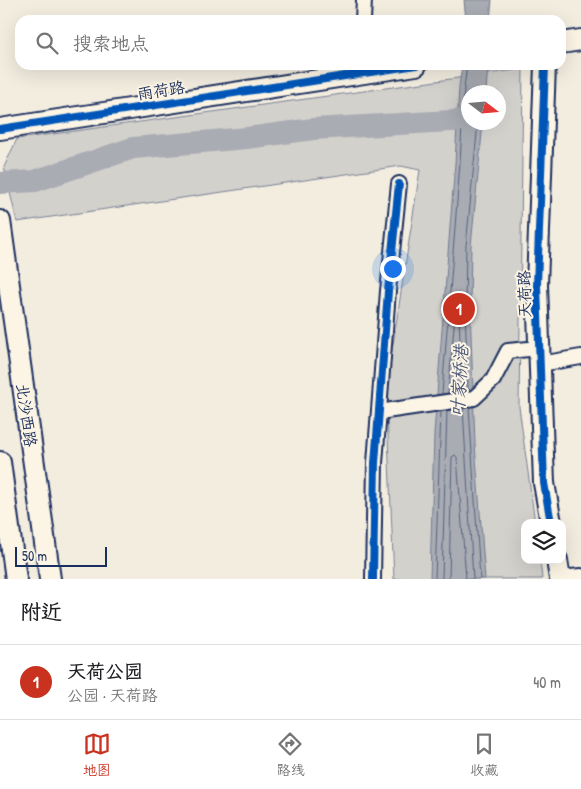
<!DOCTYPE html>
<html lang="zh">
<meta charset="utf-8">
<style>
:root{--surface:#fff;--page:#f2f2f2;--text:#202124;--muted:#757577;--line:#e0e0e0;--accent:#c8321e}
body{margin:0;font-family:"Patrick Hand","LXGW WenKai TC",sans-serif;background:var(--page);color:var(--text)}
.controls{position:absolute;right:15px;bottom:15px;display:grid;overflow:hidden;border-radius:10px;box-shadow:0 5px 20px #0002}
.controls button{width:45px;height:45px;display:grid;place-items:center;padding:0;border:0;border-bottom:1px solid var(--line);background:var(--surface);color:var(--text);font:25px sans-serif}
.compass{position:absolute;left:461px;top:85px;width:45px;height:45px;border-radius:50%;background:var(--surface);box-shadow:0 5px 20px #0002;rotate:106deg}
.scale{position:absolute;left:15px;bottom:12px;width:92px;box-sizing:border-box;padding-left:5px;border:2px solid #1b2f5e;border-top:0;font-size:14px;line-height:18px;white-space:nowrap;color:#1b2f5e;-webkit-text-stroke:4px #fcf5e5;paint-order:stroke}
.you{position:absolute;left:392px;top:268px;width:18px;height:18px;margin:-12px;border:4px solid #fff;border-radius:50%;background:#1a73e8;box-shadow:0 0 0 8px #1a73e833}
.badge{display:grid;place-items:center;width:32px;height:32px;border-radius:50%;background:var(--accent);color:#fff;font-size:16px;font-weight:700}
.pin{position:absolute;translate:-50% -50%;border:2px solid #fff;box-shadow:0 1px 5px #0006}
.list{margin:0;padding:0;list-style:none}
h2{display:flex;justify-content:space-between;align-items:center;height:65px;margin:0;padding:0 20px;font-size:21px}
h2 small{font-size:16px;font-weight:400;color:var(--muted)}
.list li{display:grid;grid-template-columns:32px 1fr auto;gap:15px;align-items:center;box-sizing:border-box;height:75px;padding:0 20px;border-top:1px solid var(--line)}
.list b{display:block;font-size:19px;white-space:nowrap}
.list p{margin:0;font-size:16px;white-space:nowrap;color:var(--muted)}
.list em{font-size:16px;font-style:normal;color:var(--muted)}
.icon{flex:none;width:28px;height:28px;fill:none;stroke:currentColor;stroke-width:2;stroke-linecap:round;stroke-linejoin:round}
.map{position:relative;flex:none;width:581px;height:579px;overflow:hidden}
.search{position:absolute;background:var(--surface);box-shadow:0 5px 20px #0002;left:15px;right:15px;top:15px;height:55px;display:flex;align-items:center;gap:12px;box-sizing:border-box;padding:0 18px;border-radius:15px;color:var(--muted);font-size:19px}
.sheet{height:140px;background:var(--surface)}
nav{display:flex;justify-content:space-around;align-items:center;box-sizing:border-box;height:70px;border-top:1px solid var(--line);background:var(--surface);font-size:14px;color:var(--muted)}
nav a{display:grid;justify-items:center;gap:2px}
nav .on{color:var(--accent)}
.map>svg:first-child{display:block}
</style>
<div class="map">
<svg width="581" height="579" viewBox="0 0 581 579">
<rect width="100%" height="100%" fill="#f3ede0"/>
<filter id="ink" filterUnits="userSpaceOnUse"><feTurbulence type="fractalNoise" baseFrequency=".02" numOctaves="2"/><feDisplacementMap in="SourceGraphic" scale="10" xChannelSelector="R" yChannelSelector="G"/><feConvolveMatrix kernelMatrix="1 2 1 2 8 2 1 2 1" color-interpolation-filters="sRGB"/></filter>
<g filter="url(#ink)">
<!-- green -->
<path fill="#d3d1cc" stroke="#778095" fill-rule="evenodd" d="M523,69L519,407L535,523H525V560H540L542,579H394L386,389L420,170L401,166L17,222L4,167L17,139ZM468,92H498V122H468Z"/>
<!-- water -->
<g fill="#a9acb3" stroke="#707a91">
<polygon points="464,0 492,0 490,20 466,20"/>
<polygon points="462,65 488,65 486,92 468,92 468,122 483,123 471,246 470,307 475,444 485,579 430,579 434,433 455,163 459,87"/>
</g>
<g fill="none" stroke-linecap="round" stroke-linejoin="round">
<!-- shore -->
<g stroke="#546180" stroke-width="1">
<polyline points="468,391 465,307 466,246 478,122"/>
<polyline points="442,394 460,163 464,88 467,65"/>
<polyline points="448,394 455,315 457,312 459,315 462,392"/>
<polyline points="469,407 480,579"/>
<polyline points="463,408 473,579"/>
<polyline points="435,579 441,411"/>
<polyline points="442,579 447,410"/>
<polyline points="449,579 452,457 455,455 457,457 466,579"/>
</g>
<!-- river -->
<polyline stroke="#a9acb3" stroke-width="22" points="0,183 35,181 133,148 247,138 313,129 468,120"/>
<!-- street casing -->
<g stroke="#1b2f5e" stroke-width="18">
<g id="street">
<polyline points="363,20 364,0"/>
<polyline points="540,364 581,357"/>
<polyline points="379,412 474,398 493,380 508,351 539,348"/>
<polyline points="560,578 581,576"/>
<polyline points="373,579 375,463 388,291 399,184"/>
</g>
</g>
<!-- secondary casing -->
<g stroke="#1b2f5e" stroke-width="24">
<g id="secondary">
<polyline points="561,43 581,40"/>
<polyline points="545,65 537,285 544,483 551,523"/>
<polyline points="0,129 416,65"/>
<polyline points="0,221 50,579"/>
<polyline points="0,462 16,579"/>
<polyline points="557,560 560,579"/>
</g>
</g>
<!-- street -->
<use href="#street" stroke="#fcf5e5" stroke-width="14"/>
<!-- secondary -->
<use href="#secondary" stroke="#fcf5e5" stroke-width="20"/>
<!-- cycleway casing -->
<g stroke="#fcf5e5" stroke-width="11">
<g id="cycleway">
<polyline points="545,65 537,285 544,483 551,523"/>
<polyline points="0,129 416,65"/>
<polyline points="373,579 375,463 388,291 399,184"/>
</g>
</g>
<!-- cycleway -->
<use href="#cycleway" stroke="#0057b8" stroke-width="8"/>
</g>
</g>
<g text-anchor="middle" dominant-baseline="central" stroke-width="4" stroke-linejoin="round" paint-order="stroke">
<!-- street labels -->
<g font-size="16" fill="#1b2f5e" stroke="#fcf5e5">
<text transform="translate(161 90) rotate(-9)">雨荷路</text>
<text transform="translate(524 294) rotate(-91)">天荷路</text>
<text transform="translate(27 415) rotate(82)">北沙西路</text>
</g>
<!-- water labels -->
<g font-size="18" font-style="italic" fill="#465478" stroke="#fcf5e5">
<text transform="translate(459 381) rotate(-87)">叶家桥港</text>
</g>
</g>
</svg>
<div class="controls">
<button><svg class="icon" aria-label="layers" viewBox="0 0 24 24"><path d="M12 4l9 5-9 5-9-5zM3 14l9 5 9-5"/></svg></button>
</div>
<svg class="compass" viewBox="-18 -18 36 36"><path d="M0-13l5 13h-10z" fill="#e53935"/><path d="M0 13l5-13h-10z" fill="#757577"/></svg>
<div class="scale">50 m</div>
<div class="you"></div>
<div class="pin badge" style="left:459px;top:309px">1</div>
<div class="search"><svg class="icon" aria-label="search" viewBox="0 0 24 24"><circle cx="10" cy="10" r="6"/><path d="M15 15l6 6"/></svg>搜索地点</div>
</div>
<section class="sheet">
<h2>附近<small></small></h2>
<ul class="list">
<li><span class="badge">1</span><div><b>天荷公园</b><p>公园 · 天荷路</p></div><em>40 m</em></li>
</ul>
</section>
<nav>
<a class="on"><svg class="icon" aria-label="map" viewBox="0 0 24 24"><path d="M3 6l6-2 6 2 6-2v14l-6 2-6-2-6 2zM9 4v14M15 6v14"/></svg>地图</a>
<a><svg class="icon" aria-label="directions" viewBox="0 0 24 24"><path d="M12 3l9 9-9 9-9-9zM9 14v-3h6M13 9l2 2-2 2"/></svg>路线</a>
<a><svg class="icon" aria-label="saved" viewBox="0 0 24 24"><path d="M7 4h10v16l-5-4-5 4z"/></svg>收藏</a>
</nav>
